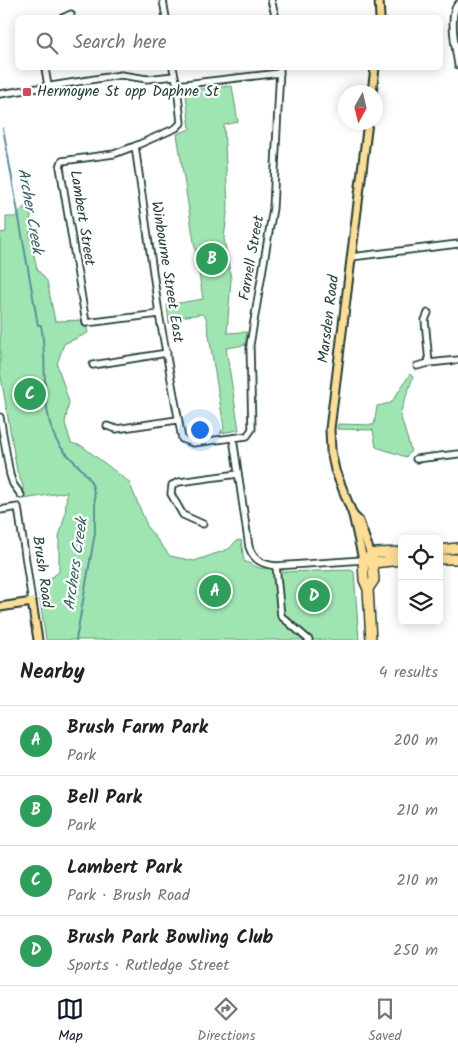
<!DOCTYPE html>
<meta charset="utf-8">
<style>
:root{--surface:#fff;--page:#f6f6f6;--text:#222;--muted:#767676;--line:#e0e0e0;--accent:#111827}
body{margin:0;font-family:Kalam,sans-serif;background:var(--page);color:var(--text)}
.controls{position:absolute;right:15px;bottom:15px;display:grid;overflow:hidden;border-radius:8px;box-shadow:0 2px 12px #0003}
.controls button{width:45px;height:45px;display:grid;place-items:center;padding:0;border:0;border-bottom:1px solid var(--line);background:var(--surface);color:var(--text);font:25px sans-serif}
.compass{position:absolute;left:338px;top:85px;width:45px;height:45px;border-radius:50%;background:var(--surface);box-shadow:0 2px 12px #0003;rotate:188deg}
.you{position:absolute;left:199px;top:429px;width:18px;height:18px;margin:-12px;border:4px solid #fff;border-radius:50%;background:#1a73e8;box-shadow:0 0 0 8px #1a73e833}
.badge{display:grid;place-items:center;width:32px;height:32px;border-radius:50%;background:var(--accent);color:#fff;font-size:16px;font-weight:700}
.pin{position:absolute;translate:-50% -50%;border:2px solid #fff;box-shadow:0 1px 5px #0006}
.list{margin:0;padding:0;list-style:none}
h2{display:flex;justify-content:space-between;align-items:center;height:65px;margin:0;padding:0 20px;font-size:21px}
h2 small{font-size:16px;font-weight:400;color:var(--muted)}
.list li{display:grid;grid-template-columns:32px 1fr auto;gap:15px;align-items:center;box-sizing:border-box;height:70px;padding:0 20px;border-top:1px solid var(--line)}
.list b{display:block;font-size:19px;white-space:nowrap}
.list p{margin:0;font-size:16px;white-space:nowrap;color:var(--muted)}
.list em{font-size:16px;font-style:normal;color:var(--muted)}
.icon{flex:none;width:28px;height:28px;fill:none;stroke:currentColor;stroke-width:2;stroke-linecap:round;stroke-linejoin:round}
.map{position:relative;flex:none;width:458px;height:640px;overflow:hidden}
.search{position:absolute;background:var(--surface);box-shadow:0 2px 12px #0003;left:15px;right:15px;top:15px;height:55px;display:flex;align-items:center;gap:12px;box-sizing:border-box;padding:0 18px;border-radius:8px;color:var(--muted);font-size:19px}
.sheet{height:345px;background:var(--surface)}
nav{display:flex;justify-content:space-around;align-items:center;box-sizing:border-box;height:70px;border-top:1px solid var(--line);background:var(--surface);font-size:14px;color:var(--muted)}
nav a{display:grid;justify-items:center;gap:2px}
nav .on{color:var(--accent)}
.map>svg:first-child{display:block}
</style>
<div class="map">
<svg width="458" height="640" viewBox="0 0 458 640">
<rect width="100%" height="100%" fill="#fff"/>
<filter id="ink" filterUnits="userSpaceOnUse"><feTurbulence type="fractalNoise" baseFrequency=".02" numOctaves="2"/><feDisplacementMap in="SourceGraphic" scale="10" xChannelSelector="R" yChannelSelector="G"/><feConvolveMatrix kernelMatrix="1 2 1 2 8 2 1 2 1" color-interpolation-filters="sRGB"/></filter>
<g filter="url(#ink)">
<!-- green -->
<g fill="#9fe5b1" stroke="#5f9172">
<polygon points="232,86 238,122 224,125 228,205 224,239 231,278 227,333 247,332 245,345 226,348 239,430 220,433 224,428 206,317 202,314 172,318 169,324 167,305 203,299 177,134 190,129 186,95 189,90"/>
<polygon points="28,203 31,214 30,237 37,269 47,281 55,321 85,320 88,333 64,344 57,364 69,402 65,423 71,443 82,446 129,482 148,528 170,556 194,561 229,549 236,541 241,540 244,561 259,568 282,569 283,572 351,570 354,572 359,640 46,640 38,587 59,572 59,537 65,515 67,492 24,499 23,486 17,471 0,371 0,233 6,232 6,217 15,217"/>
<polygon points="410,374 413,377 400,414 411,451 406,457 376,447 373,430 337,429 338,424 374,425 377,406 391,403"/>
</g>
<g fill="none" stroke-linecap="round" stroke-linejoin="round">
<!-- stream -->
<path stroke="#5a909c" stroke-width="2" d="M3,128L38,325H41C48,361 40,401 54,435C60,452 82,466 90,480C98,495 94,517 95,533L76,640"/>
<!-- minor casing -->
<g stroke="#1f3d34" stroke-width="9">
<g id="minor">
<polyline points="163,0 166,18"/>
<polyline points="271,0 276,18"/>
<path d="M458,4C448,13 456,51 458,65"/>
<polyline points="62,18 71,14"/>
<polyline points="45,68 48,86"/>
<polyline points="173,68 177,85 181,123 176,128 135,146 159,314 182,439 193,443 247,436 252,429 250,345 273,208 280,68"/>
<polyline points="177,85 280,73"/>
<polyline points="0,94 121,75 147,79 174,76"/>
<polyline points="135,146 114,154 62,161 60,167 86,323 159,314"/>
<polyline points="351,257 458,244"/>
<polyline points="428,313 425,320 429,363 458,360"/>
<polyline points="93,365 167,353"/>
<polyline points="417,366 429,363"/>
<polyline points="0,417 10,475 13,484 21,495"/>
<polyline points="107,426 116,429 177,420"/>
<path d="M233,438L249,547C254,561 262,564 276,566L363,560"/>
<polyline points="416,459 458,454"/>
<polyline points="0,510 18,507 32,602"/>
<polyline points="203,524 183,515 171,494 172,485 179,482 238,474"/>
<polyline points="276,566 281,616 309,640"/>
</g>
</g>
<!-- major casing -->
<g stroke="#1f3d34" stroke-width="11">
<g id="major">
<polyline points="379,0 380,18"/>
<polyline points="372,92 375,68"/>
<polyline points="353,515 359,521 371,555"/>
<polyline points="363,560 353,515 335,470 331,451 330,429 368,122"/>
<polyline points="0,607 32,602 38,640"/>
</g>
</g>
<!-- highway casing -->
<g stroke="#1f3d34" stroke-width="12">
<g id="highway">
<polyline points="439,550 458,548"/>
<polyline points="439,559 458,559"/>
<polyline points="363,560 364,580 368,589 371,640"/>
<polyline points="363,560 376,553 402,552"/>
<polyline points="363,560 372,563 402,560"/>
<polyline points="368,589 374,580 372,558"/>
</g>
</g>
<!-- minor -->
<use href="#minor" stroke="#fff" stroke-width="5.5"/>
<!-- major -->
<use href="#major" stroke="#fedd96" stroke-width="7"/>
<!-- highway -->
<use href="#highway" stroke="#fedd96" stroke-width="9"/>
</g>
</g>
<!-- markers -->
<rect fill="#d1495b" stroke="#fff" stroke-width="2" x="22" y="87" width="10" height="10" rx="2.5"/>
<g text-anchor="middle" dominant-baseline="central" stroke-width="4.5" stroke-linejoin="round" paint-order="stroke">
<!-- poi labels -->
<g font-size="15" fill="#1f3d34" stroke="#fff" text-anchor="start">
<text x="37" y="92">Hermoyne St opp Daphne St</text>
</g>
<!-- street labels -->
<g font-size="15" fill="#1f3d34" stroke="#fff">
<text transform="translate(82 218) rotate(81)">Lambert Street</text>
<text transform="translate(252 258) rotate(-80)">Farnell Street</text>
<text transform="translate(167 272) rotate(81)">Winbourne Street East</text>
<text transform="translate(329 319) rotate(-83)">Marsden Road</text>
<text transform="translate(42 572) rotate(82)">Brush Road</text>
</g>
<!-- water labels -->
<g font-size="16" font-style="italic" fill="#386060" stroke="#fff">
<text transform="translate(30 211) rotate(80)">Archer Creek</text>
<text transform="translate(76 564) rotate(-82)">Archers Creek</text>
</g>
</g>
</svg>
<div class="controls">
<button><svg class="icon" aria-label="locate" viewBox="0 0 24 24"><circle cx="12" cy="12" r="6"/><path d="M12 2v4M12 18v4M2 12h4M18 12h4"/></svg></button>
<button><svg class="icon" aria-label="layers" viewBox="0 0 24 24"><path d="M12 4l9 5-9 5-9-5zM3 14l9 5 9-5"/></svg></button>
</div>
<svg class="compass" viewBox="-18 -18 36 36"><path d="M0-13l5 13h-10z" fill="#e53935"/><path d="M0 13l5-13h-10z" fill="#767676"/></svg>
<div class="you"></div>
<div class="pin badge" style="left:215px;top:591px;background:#2e9e5b">A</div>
<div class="pin badge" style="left:212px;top:259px;background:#2e9e5b">B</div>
<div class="pin badge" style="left:30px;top:394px;background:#2e9e5b">C</div>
<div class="pin badge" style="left:314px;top:596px;background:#2e9e5b">D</div>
<div class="search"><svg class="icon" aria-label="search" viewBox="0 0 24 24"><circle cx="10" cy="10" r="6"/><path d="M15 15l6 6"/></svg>Search here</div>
</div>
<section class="sheet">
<h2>Nearby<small>4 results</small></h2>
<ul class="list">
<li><span class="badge" style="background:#2e9e5b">A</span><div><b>Brush Farm Park</b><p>Park</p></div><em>200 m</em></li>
<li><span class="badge" style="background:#2e9e5b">B</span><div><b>Bell Park</b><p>Park</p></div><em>210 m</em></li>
<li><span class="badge" style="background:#2e9e5b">C</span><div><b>Lambert Park</b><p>Park · Brush Road</p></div><em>210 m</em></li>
<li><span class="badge" style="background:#2e9e5b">D</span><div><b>Brush Park Bowling Club</b><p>Sports · Rutledge Street</p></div><em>250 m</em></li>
</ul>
</section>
<nav>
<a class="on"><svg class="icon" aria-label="map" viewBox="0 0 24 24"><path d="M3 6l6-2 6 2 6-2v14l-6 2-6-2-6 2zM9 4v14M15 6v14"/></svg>Map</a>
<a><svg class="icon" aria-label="directions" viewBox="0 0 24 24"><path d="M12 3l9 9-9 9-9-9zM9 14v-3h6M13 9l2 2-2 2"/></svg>Directions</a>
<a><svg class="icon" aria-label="saved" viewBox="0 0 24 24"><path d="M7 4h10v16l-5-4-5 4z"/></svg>Saved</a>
</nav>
